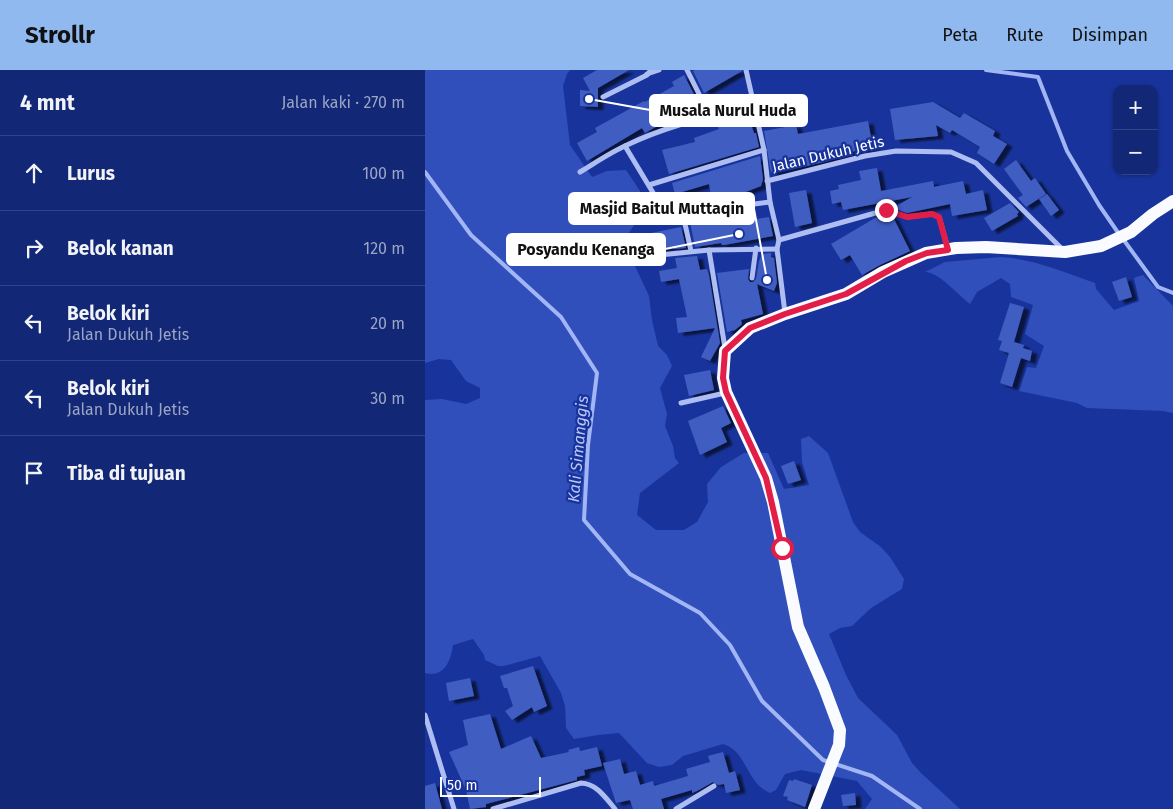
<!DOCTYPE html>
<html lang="id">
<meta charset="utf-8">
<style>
:root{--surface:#122775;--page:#1f337d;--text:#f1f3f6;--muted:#9ca5c5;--line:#314487;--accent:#90b9f0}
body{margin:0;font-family:"Fira Sans",sans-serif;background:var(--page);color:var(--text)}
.controls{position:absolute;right:15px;top:15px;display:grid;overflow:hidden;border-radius:10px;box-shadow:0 1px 4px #0004}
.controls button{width:45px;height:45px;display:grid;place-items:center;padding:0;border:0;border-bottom:1px solid var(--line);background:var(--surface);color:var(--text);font:25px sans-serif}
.scale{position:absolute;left:15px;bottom:12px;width:101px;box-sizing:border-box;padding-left:5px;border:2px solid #fff;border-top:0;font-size:14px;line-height:18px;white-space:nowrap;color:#fff;-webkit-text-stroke:4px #18349c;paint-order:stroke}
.stop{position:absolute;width:15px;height:15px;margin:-11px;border:4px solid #e11d48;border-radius:50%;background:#fff}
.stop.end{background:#e11d48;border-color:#fff;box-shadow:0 1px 5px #0008}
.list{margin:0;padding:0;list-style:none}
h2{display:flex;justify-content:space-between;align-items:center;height:65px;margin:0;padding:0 20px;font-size:21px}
h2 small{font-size:16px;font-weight:400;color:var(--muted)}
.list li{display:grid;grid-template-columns:32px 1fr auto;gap:15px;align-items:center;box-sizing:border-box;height:75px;padding:0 20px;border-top:1px solid var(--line)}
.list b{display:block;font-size:19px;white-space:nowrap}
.list p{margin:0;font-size:16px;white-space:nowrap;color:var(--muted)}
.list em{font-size:16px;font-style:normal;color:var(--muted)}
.icon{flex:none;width:28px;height:28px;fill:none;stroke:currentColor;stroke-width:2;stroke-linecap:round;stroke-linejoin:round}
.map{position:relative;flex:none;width:748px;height:739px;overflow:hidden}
header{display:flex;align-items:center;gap:30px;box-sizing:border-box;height:70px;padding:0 25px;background:var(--accent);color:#111}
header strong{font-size:24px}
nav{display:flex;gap:28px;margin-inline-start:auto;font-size:18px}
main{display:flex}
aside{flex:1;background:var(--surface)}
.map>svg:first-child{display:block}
</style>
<header>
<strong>Strollr</strong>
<nav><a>Peta</a><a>Rute</a><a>Disimpan</a></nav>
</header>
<main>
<aside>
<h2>4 mnt<small>Jalan kaki · 270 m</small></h2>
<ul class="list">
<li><svg class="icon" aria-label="ahead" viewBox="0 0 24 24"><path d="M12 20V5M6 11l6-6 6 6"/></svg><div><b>Lurus</b></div><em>100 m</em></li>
<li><svg class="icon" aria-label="right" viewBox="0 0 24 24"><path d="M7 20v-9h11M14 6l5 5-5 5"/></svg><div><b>Belok kanan</b></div><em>120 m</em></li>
<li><svg class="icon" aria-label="left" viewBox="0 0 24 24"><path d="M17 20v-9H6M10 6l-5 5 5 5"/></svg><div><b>Belok kiri</b><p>Jalan Dukuh Jetis</p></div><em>20 m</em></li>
<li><svg class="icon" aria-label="left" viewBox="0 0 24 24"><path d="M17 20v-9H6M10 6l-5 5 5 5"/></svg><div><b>Belok kiri</b><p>Jalan Dukuh Jetis</p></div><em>30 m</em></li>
<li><svg class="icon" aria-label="arrive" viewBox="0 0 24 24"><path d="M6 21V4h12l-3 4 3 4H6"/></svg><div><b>Tiba di tujuan</b></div></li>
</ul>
</aside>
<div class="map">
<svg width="748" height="739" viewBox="0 0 748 739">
<defs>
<filter id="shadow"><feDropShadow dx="5.5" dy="3" stdDeviation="1" flood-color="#0009"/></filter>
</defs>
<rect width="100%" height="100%" fill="#18349c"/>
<!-- green -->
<g fill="#304fbb">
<path d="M0,0H145L142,4L138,16L145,75L167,107L182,101L201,100L215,121L217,133L215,146L202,166V179L224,226L227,250L233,276L242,285L247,296L235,318L242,344L240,356L248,376L250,388L254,393L215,423L212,445L231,460H259L272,452L283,432L282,414L296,397L319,383H343L359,419L384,415L377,392L376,369L384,366L403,383L428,452L435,462L456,477L465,487L479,509L477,519L446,538L427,556L415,558L404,564L421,605L433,628L472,665L487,693L496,703L535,739H440L447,729L432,711L376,700L360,704L351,720L345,723C321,713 322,681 298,674L258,686L247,695L234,697L222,693L194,663L173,665L149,669L141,658L140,636L136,623L115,586L79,596H73L60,590L59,585L48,569L28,575C26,591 19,608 0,603V330L17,329L41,334L55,328V318L41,311L26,290L14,289L0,293Z"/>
<path d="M576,187C609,189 639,202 670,213L671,219L689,240L714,231L709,208L718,205L748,236V343L738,341L662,338L652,333L594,321L602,297L611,298L619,276L600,264L608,235L586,227L585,214L576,208L552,222L545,234C533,225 514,202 500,202L520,192Z"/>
</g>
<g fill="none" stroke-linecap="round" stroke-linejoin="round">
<!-- stream -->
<g stroke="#a2b5f4" stroke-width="4">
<polyline points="561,0 613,7 642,81 674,135 694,164"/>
<polyline points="0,102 46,165 136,247 172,303 163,375 159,450 205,504 275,543 305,575 337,631 398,690 447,706 495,739"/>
<polyline points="698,169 733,217 748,223"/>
</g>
</g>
<!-- building -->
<g fill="#415dc2" filter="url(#shadow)">
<polygon points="172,0 204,0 173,18 173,37 155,36 155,20 165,21 158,8"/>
<polygon points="270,0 317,0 317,1 279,23 268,1"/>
<polygon points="259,5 276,38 266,44 264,40 237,56 236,54 220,63 217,58 162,91 152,73 172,62 170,58 219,31 220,32 249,16 247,12"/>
<polygon points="508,32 535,48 539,43 570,61 568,66 582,74 569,94 552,83 555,77 527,60 525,63 511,55 513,66 470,70 465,39"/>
<polygon points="323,46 329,63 331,63 334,77 244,104 237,80 270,72 269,68 294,59 292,55"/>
<polygon points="443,51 448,78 430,81 403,91 382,96 346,103 339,61 371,55 373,64"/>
<polygon points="335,86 338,109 336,116 313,125 315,131 298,134 287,131 284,114 250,124 247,113"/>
<polygon points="591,90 606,111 610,108 621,124 601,137 593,128 598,125 579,99"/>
<polygon points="452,98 456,121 508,111 509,117 538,111 541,124 558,120 562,140 527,146 525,134 482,143 468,138 487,127 418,140 416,132 407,134 405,121 414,119 413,115 436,110 434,101"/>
<polygon points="381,120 387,153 370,157 364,123"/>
<polygon points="622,124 634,140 626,146 614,129"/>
<polygon points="585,133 594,142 592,144 593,146 567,161 559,148"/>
<polygon points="288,139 298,142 318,140 321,151 344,147 348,166 299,175 297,175 296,173 270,177 265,152 278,150 276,141"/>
<polygon points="461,145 468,147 485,181 455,195 437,205 425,185 416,190 406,174 450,148"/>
<polygon points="256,157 261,178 249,179 248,177 224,181 221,164"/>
<polygon points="346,183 346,187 349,188 352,213 349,221 332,214 338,244 316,250 317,254 310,260 302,262 292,203 324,199 323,209 325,212 328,212 331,209 334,191 337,184"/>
<polygon points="272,186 275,200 282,199 284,205 295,273 285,291 276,287 290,258 253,263 251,248 262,247 254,209 236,212 234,201 252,198 250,188"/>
<polygon points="701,207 707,227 694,231 687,212"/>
<polygon points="585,233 599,237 589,272 599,275 598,278 607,281 605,291 596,288 587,317 575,313 584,283 574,280 577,271 573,270"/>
<polygon points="285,300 289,320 264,326 259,305"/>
<polygon points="298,336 306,353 296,358 302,372 275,385 263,351"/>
<polygon points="369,391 376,410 363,414 356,396"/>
<polygon points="108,596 122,636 109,642 107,637 87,650 80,641 88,636 82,618 79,618 75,606"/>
<polygon points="45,608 49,626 24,631 21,613"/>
<polygon points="65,644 76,679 106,666 116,688 144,682 143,680 154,677 155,681 172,677 177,696 159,700 160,705 152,707 152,710 61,734 61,737 45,739 41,720 24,682 43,675 38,650"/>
<polygon points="298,682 304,703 310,701 315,720 301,723 299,714 293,715 288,712 272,721 267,723 267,720 236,729 239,739 208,739 205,730 191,733 178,693 195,689 199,704 211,701 215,715 228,711 229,716 263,706 261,699 285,692 283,686"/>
<polygon points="369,709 387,715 380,737 362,730 363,727 358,726 364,710 368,711"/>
<polygon points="10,713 17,739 0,739 0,716"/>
<polygon points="430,723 431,735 418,736 416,725"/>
</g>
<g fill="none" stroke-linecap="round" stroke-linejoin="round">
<!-- minor -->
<g stroke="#afbef2" stroke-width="5">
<polyline points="262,0 285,46"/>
<polyline points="321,0 339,80 345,132 354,170 352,179 360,243"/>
<polyline points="222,4 234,0"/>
<polyline points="178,27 222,5 226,0"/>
<polyline points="200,76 236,136 260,154 266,181"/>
<path d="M155,102C170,93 186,82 202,75C241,56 286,46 328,35"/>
<polyline points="342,111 440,86 471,81 526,82 551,93 638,180"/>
<polyline points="224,115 339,80"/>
<polyline points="254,150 273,137 288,135 298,138 345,132"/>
<polyline points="354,170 461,140 482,147 507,144 514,147 523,179"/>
<polyline points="284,180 300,278"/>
<polyline points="215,187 284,180 352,179"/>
<polyline points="327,208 331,178"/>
<polyline points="256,333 300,323"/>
<polyline points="0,645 29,739"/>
<path d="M68,739L156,713C172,714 180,727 190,739"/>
<polyline points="251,739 289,716"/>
</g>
<!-- primary -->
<polyline stroke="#fafbff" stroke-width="12" points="389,739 414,675 415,660 399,617 373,557 348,432 341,408 301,322 298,308 300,281 325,258 360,244 421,224 458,202 501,183 531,178 561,177 640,182 676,176 706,162 728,144 748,131"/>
</g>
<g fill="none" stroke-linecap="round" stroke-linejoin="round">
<!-- route -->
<polyline stroke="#e11d48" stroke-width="6" points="357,478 341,408 301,322 298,308 300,281 325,258 360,244 421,224 481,191 502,183 523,180 514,147 507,144 482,147 461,140"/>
</g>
<g text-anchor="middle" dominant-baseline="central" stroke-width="4.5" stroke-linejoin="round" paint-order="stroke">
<!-- street labels -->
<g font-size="15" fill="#fff" stroke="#18349c">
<text transform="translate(403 84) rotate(-13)">Jalan Dukuh Jetis</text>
</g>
<!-- water labels -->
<g font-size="16" font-style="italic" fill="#bcc9f8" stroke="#18349c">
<text transform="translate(153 379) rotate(-85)">Kali Simanggis</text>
</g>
</g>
<!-- callouts -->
<path fill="none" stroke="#fff" stroke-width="2" d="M164 29L225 40M342 210L329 139M314 164L240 179"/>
<g fill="#fff" stroke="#18349c" stroke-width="2">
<circle cx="164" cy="29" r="5"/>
<circle cx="342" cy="210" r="5"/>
<circle cx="314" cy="164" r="5"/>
</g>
<g fill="#fff" stroke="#fff" stroke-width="2">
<rect x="225" y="25" width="157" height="31" rx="5"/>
<rect x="144" y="123" width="185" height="31" rx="5"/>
<rect x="82" y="164" width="158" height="31" rx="5"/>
</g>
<g font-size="16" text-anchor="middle" font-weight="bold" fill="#111">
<text x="303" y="46">Musala Nurul Huda</text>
<text x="237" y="144">Masjid Baitul Muttaqin</text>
<text x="161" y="185">Posyandu Kenanga</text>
</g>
</svg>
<div class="controls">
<button>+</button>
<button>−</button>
</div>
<div class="scale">50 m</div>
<div class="stop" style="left:357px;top:478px"></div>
<div class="stop end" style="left:461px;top:140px"></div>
</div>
</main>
